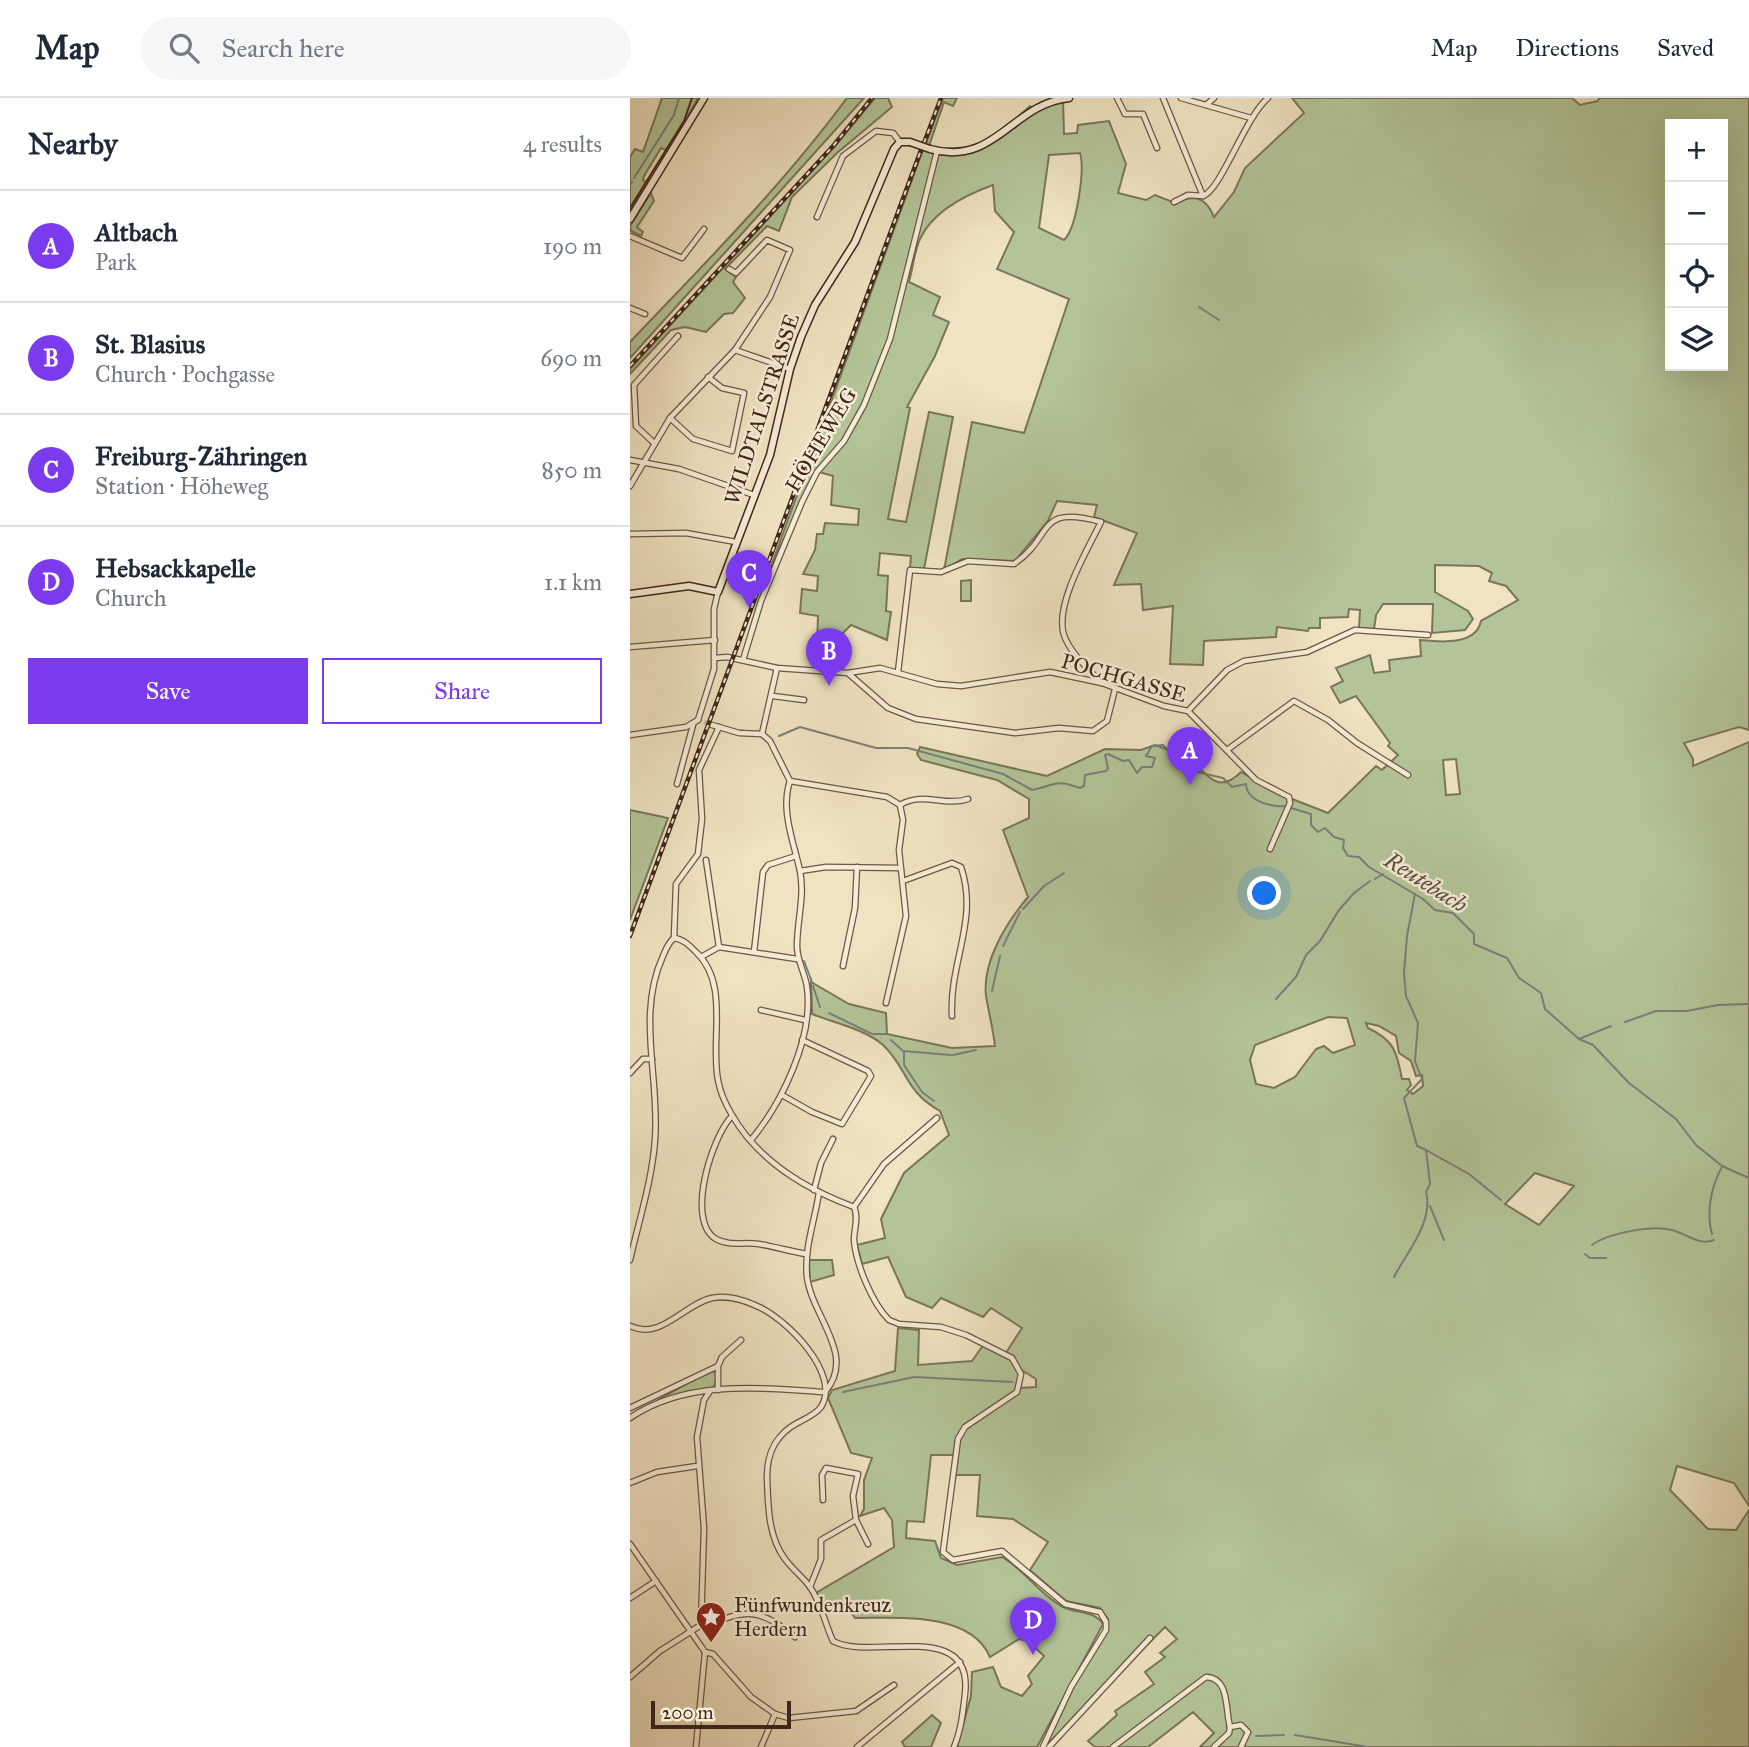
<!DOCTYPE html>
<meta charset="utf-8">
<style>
:root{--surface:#fff;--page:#f6f6f7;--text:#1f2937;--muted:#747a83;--line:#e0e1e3;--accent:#7c3aed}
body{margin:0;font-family:"IM FELL Great Primer",serif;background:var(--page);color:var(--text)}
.controls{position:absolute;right:21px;top:21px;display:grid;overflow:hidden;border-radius:0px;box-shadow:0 7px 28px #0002}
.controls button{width:63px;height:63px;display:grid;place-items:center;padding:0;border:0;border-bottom:2px solid var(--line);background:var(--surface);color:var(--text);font:35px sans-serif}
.scale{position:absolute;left:21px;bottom:18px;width:140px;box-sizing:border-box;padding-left:7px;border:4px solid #41271a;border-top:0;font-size:19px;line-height:24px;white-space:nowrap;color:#41271a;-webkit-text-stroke:5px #f5edd7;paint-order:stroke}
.you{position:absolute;left:635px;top:796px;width:24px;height:24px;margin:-18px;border:5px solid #fff;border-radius:50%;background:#1a73e8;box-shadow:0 0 0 10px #1a73e833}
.badge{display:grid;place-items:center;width:46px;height:46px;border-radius:50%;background:var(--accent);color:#fff;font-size:23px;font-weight:700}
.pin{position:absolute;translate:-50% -58px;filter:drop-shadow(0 2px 4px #0008)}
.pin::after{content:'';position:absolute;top:37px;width:24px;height:21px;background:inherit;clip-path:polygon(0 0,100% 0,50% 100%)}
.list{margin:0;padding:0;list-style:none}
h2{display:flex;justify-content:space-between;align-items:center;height:91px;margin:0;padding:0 28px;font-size:30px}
h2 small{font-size:23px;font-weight:400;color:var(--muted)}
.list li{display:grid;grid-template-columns:46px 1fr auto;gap:21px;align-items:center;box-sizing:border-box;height:112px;padding:0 28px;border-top:2px solid var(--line)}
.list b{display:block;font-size:26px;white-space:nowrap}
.list p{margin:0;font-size:23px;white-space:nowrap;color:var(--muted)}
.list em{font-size:23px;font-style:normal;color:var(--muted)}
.actions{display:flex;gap:14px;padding:21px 28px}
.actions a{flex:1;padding:16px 0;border:2px solid var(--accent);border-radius:0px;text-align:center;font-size:24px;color:var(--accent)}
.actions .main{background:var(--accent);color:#fff}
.icon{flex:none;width:38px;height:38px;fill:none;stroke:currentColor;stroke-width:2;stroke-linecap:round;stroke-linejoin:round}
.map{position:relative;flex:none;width:1119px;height:1649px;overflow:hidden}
header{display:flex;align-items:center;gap:42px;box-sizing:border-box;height:98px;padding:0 35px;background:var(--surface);border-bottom:2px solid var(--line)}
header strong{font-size:33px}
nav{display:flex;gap:38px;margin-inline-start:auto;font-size:24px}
.search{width:490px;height:63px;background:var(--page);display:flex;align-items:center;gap:18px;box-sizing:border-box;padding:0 24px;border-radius:38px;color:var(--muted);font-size:26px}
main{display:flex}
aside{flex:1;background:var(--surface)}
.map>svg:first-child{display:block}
</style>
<header>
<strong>Map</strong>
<div class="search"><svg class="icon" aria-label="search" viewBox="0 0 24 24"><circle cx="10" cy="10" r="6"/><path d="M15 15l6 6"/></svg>Search here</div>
<nav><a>Map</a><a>Directions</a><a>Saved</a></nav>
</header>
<main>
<aside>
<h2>Nearby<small>4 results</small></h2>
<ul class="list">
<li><span class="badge">A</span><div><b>Altbach</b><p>Park</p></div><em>190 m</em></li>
<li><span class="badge">B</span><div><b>St. Blasius</b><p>Church · Pochgasse</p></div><em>690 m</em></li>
<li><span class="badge">C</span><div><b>Freiburg-Zähringen</b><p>Station · Höheweg</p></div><em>850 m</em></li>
<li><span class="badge">D</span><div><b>Hebsackkapelle</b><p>Church</p></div><em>1.1 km</em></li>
</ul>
<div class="actions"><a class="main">Save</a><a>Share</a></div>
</aside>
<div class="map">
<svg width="1119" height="1649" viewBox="0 0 1119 1649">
<rect width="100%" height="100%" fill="#efe3c1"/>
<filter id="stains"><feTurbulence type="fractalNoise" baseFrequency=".00286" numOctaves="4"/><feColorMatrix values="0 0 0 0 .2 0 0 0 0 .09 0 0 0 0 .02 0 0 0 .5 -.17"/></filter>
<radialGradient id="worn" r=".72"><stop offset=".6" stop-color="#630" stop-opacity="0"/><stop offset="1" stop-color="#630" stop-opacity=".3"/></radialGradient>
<!-- green -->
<g fill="#b3c598" stroke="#7a7659" stroke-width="2" fill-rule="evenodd">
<polygon points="32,0 68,0 38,53 31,50 14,78 13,82 18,86 0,114 0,59 5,51 13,54"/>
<path d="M217,0H234L0,260V244C75,165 152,88 217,0Z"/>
<polygon points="245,0 258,0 262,9 207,55 162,99 149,133 137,128 95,171 106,179 103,184 115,200 103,215 94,216 76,234 55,229 41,232 0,276 0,271 204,49"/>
<polygon points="313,0 327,0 323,8 314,4 299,48 296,46"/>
<path d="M662,0H942L950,7L968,3L969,0H1119V632L1109,629L1054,645L1063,661V668L1119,644V1408L1104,1385L1047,1368L1040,1392L1078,1431L1106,1432L1119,1412V1649H570L584,1635L563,1614L518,1649H465L458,1643L487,1617L485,1613L524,1586L515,1574L535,1559L530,1555L547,1541L535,1529L415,1649L444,1588L478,1533V1521L470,1510L436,1503L400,1472L418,1444L383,1421L347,1418L350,1377H322L324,1357H301L294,1424L277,1423L276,1440L305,1443L311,1460L327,1467L372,1459C395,1472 410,1497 433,1509C447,1516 464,1512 473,1526L407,1649H327L341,1598L342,1574L363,1569L371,1589L392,1598L402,1586L398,1578L414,1558L398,1543L389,1541L360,1559C340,1513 266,1520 225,1520L215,1506L194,1514L186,1495L264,1449L262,1422L254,1410L230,1418L234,1411V1382L242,1360L221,1355L198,1300L202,1292L265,1273L268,1230L289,1232L288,1267L342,1263L354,1246L374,1258L392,1230L361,1210L353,1219L311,1200L302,1210L276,1199L258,1159L232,1166L227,1147L255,1140L251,1121L274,1075L319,1037L310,1013C274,993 277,969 253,947C235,931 204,925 182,916L181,884L219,906L256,915L257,936L322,950L365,948C363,931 359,915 356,898C352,863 377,824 398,799L373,732L399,720V701L367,682L291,662L287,656L290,649L417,678L475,651L511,652L525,647C536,651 551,656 561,663C577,675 587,698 611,674L657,699L698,715L746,668L752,672L768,657L758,648L760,645L726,598L710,605L701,589L713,583L706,570L740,557L744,575L760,573L759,562L791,558L790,542C809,544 846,548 851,523L888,502L876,488L859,483L862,475L849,468L805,467V494L838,513L843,521L835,532L802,535L803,506H753L746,517L744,531L729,530L730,512L719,511L718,519L690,520V530H679L678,533L647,529L646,539L574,543L573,567L540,566L543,508L513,512L511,486L484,487L507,435L464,419L467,407L427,403L418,423L385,463L332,461L314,472L342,324L394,335L439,201L367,171L384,134L365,113L363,87C335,97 303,113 290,141C284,154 283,170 279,184L310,199L303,217L319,224L305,258L277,309L280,310L258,421L276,424L299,314L323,319L294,471L280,470L281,458L250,455L248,477L258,478L256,513L261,514L257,542L221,527L212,536L210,547L187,546L188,518L170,515L172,491L187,493L188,478L173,476L185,452L187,436H193L195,425L228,427L229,411L201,407L203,378L186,373L140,471L293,52L344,49L371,34L400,8L405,12L433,2L434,36L447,35L448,27L479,23L496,66L488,95L516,102L525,97L545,105C564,96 576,99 584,119L604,94L615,70L674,15ZM1040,26H1093V268H1040ZM450,55C455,71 447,130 434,142L409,130L419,57ZM826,661L830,696L816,697L813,662ZM698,919L717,920L725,947L703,955L694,948L686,951L665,979L644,990L626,986L620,962L625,947ZM736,925L749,928L766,938L769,955L781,963L786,978L792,977L793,988L783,996L777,992L781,987L779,981H772C767,954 764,942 738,930ZM905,1075L944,1088L909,1127L875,1106ZM390,1271L406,1281V1289L389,1290Z"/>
<polygon points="21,95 24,103 7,129 13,134 11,138 1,133 0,128"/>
<polygon points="341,482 341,503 331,503 331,483"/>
<polygon points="0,712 38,720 0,822"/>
<polygon points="179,1162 202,1162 204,1177 180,1184"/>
<polygon points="83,1271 87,1278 84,1289 28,1302"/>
<polygon points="302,1617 311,1625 301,1649 275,1649 272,1644"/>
</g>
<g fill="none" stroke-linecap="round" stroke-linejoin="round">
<!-- stream -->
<g stroke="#78807b" stroke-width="2">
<polyline points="4,80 44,17 49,0"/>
<polyline points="0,87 2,84"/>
<polyline points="569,209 589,222"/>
<path d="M149,638L170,629L246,650H278L373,676L402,692C425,688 423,680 450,690L454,688L455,677L476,673L478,670L475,657L478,656L493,663L499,662L507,675L512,669H522L525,660L516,658L522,648L533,647L555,671L593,680L602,689L616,686C617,704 642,709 656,708"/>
<polyline points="661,710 681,716 681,727 688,734 695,730 704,739 714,742 713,750 718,758 729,759 739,769 793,801 805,812 823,815 844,836 844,846 877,860 889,880 911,895 915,911 949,941 963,947 999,985 1046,1021 1066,1047 1092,1068 1119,1080"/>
<polyline points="745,781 753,776"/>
<polyline points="393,811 414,788 434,775"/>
<polyline points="373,848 390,814"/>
<polyline points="174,863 182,884"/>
<polyline points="183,888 190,909"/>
<polyline points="362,893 370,858"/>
<polyline points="646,901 666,879 676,857 690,843 709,812 724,795 740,783"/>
<polyline points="199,915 242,936 256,936"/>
<polyline points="995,924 1026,913 1057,913 1088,907 1119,906"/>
<polyline points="949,941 981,928"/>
<polyline points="261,942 273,953 321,957"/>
<polyline points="274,954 274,965"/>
<polyline points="323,957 346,952"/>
<polyline points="274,967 292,994 304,1003"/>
<polyline points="796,1052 839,1076 871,1102"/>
<polyline points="800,1108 814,1142"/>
<path d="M1082,1136C1076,1115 1081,1088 1092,1069"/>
<path d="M962,1147C978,1135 1022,1127 1042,1132C1058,1136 1068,1148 1084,1142"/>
<polyline points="955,1156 960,1160 976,1160"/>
<path d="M764,1179C777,1154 804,1123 796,1094L800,1086L796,1052L787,1048L774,1000L792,981L785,963L788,925L776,898L774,875L777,838L785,796"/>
<polyline points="213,1294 284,1279 382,1284"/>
<polyline points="665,1637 738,1649"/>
<polyline points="626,1638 654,1637"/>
</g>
<!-- street-tunnel -->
<polyline stroke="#ccbda0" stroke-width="4.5" stroke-dasharray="4.5 2" stroke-linecap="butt" points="74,624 82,627"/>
<!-- street casing -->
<g stroke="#6c5644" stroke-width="7">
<g id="street">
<polyline points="487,0 495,16 513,16 527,50"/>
<polyline points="533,0 573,98"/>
<polyline points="551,0 621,20"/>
<polyline points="576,7 584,0"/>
<path d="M573,98C591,92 615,19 638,0"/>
<polyline points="544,104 558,97 573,98"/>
<polyline points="187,119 213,58 246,33 263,35 270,44"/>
<polyline points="0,138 52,160 74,131"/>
<polyline points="99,171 106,175 137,142 160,152 140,199 105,252 160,271"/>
<polyline points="0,210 15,216"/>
<polyline points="40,320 63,341 102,353 114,295 92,290 78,279"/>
<polyline points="23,344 6,328 4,287 48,238"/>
<polyline points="0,362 49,371 124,397"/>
<polyline points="0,388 40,320 105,252"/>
<polyline points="0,436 56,435 106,444"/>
<polyline points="0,549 85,542"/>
<polyline points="85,560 97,559 147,570 218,575 250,570 307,586 331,588 420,574 472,585 534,608 558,613 626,682 659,699 660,705 640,751"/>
<polyline points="113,562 131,503 172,404 187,374 214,343 234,307 260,241 307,53"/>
<path d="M268,574L280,472L311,474L338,463L384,466C425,438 405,406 471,424C458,451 424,507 434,537C440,555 459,571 471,585"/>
<polyline points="219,576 258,610 286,621 385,635 429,630 463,633 477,623 485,591"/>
<polyline points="143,598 174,602"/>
<polyline points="558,613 597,572 614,563 677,554 725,532 798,537"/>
<polyline points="68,622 84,571 84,511 88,494"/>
<polyline points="82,627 109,635 132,636 140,643 160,683"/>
<polyline points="132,636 147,570"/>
<polyline points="0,637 56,629 68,622"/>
<polyline points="597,652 664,603 698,622 727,645 778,677"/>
<path d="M160,683L257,699L270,707C293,693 315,709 338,701"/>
<polyline points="47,686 63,627"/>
<polyline points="76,762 89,849"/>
<polyline points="170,773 196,769 270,770"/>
<path d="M273,783L322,765L331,769C349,822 319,864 322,918"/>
<path d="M44,840C53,841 59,847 66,854C100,886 80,941 88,982C90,994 96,1007 102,1017C129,1064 175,1091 224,1109"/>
<polyline points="44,840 46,786 68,756 72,721 69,672 89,629"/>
<polyline points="124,854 133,774 138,767 166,758"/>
<polyline points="71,859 89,849 167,861"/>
<polyline points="213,868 225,810 227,769"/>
<polyline points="256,905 276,818 269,752 273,722 270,707"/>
<polyline points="131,912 175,922"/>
<polyline points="0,975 13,961 22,961"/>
<polyline points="152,997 182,1014 212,1026 241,978 238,973 172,942"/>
<path d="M102,1018C82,1038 55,1123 86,1141C98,1148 115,1144 129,1146C145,1149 160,1153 176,1156"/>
<path d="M121,1042C152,1005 184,939 177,889C175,875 167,863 167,848C167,823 175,798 170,773C164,745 150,712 160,683"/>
<polyline points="184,1092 191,1065 203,1041"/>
<path d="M224,1109C229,1119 224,1131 224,1142C226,1166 242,1205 259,1222L269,1226L311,1229L336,1237L382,1260L391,1276L387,1294L335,1329L328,1341L313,1454L323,1462L372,1453L435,1506L470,1514L476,1524V1532L441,1589L413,1649"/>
<polyline points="224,1109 254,1066 307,1020"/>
<path d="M0,1162C9,1122 22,1083 25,1042C30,979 6,917 33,858C36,851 38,845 44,840"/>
<path d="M0,1228C31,1243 54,1206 82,1200C99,1197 114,1202 129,1209C156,1221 212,1276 191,1309C186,1316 177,1320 169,1324C146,1336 137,1354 137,1379C138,1407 138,1439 155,1461C162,1471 173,1479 180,1489C191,1504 195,1526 203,1543C240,1564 344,1519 335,1596C333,1614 331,1632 324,1649"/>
<polyline points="88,1292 88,1268"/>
<polyline points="0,1310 88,1268 92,1259 111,1242"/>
<path d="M0,1320C57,1281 131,1290 195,1294C227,1257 182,1219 177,1179C174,1149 185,1123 189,1094"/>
<polyline points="0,1385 27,1374 67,1368"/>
<polyline points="226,1422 238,1446"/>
<polyline points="0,1446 75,1554 66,1649"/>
<polyline points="180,1489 191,1461 191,1442 226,1422 223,1398 228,1376 196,1370 192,1377 193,1402"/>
<polyline points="0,1500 26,1483"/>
<polyline points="71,1527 74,1430 67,1339 74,1302 80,1293"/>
<path d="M71,1527L76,1529C116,1510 129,1510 165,1539"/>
<polyline points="75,1554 83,1556 121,1599 145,1616 159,1620 226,1613 264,1587"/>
<polyline points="0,1579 30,1553 71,1527"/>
<polyline points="600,1629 611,1627 618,1634 611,1649"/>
<polyline points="131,1649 145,1616"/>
<polyline points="227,1649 330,1564"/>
<polyline points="419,1649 520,1540"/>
<path d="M483,1649L576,1579C600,1580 595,1611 600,1629"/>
<polyline points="584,1649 599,1635 600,1629"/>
</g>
</g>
<!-- secondary casing -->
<g stroke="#41271a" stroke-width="9">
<g id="secondary">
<path d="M300,51C366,69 381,6 439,0"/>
<polyline points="0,121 74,0"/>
<polyline points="0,496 59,488 88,494 140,357 160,271 171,239 185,207 225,144 264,51 270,44 280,44"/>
</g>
</g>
<!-- street -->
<use href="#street" stroke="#f5edd7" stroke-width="4.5"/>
<!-- secondary -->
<use href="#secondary" stroke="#f5edd7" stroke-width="6"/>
<!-- tram -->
<polyline stroke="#41271a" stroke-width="2" points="0,110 54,23 62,0"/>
<!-- rail casing -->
<g stroke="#41271a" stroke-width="4.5">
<g id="rail">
<polyline points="294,45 311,0"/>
<polyline points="0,268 204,47 242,0"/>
<polyline points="0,838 291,52"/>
</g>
</g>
<!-- rail -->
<use href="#rail" stroke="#f5edd7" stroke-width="2" stroke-dasharray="5" stroke-linecap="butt"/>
<!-- secondary-bridge casing -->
<g stroke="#41271a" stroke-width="9" stroke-linecap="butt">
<polyline id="secondary-bridge" points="280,44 300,51"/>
</g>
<!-- secondary-bridge -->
<use href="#secondary-bridge" stroke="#f5edd7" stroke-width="6"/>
</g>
<!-- icons -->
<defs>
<g id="sight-pin" transform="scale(1.575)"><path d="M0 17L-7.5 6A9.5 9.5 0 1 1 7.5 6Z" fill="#8f2418" stroke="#f5edd7"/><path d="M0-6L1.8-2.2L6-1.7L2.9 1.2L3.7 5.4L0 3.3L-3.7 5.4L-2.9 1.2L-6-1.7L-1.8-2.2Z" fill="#fff"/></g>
</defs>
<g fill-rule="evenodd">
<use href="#sight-pin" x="81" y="1519"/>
</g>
<g text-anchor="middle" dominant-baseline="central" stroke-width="5" stroke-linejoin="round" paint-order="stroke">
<!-- street labels -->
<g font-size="21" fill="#41271a" stroke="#f5edd7">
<text transform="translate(132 311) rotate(-72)">WILDTALSTRASSE</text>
<text transform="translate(191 342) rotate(-59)">HÖHEWEG</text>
<text transform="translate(494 580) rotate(16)">POCHGASSE</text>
</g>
<!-- poi labels -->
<g font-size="21" fill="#41271a" stroke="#f5edd7" text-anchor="start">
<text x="104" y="1507">Fünfwundenkreuz<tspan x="104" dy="24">Herdern</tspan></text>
</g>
<!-- water labels -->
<g font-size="23" font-style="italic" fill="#584c42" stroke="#f5edd7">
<text transform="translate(796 784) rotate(32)">Reutebach</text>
</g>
</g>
<rect width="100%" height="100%" filter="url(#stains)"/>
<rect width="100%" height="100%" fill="url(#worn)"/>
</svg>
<div class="controls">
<button>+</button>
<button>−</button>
<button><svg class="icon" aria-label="locate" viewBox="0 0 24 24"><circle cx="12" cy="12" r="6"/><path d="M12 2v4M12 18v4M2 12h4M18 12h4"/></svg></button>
<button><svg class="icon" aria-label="layers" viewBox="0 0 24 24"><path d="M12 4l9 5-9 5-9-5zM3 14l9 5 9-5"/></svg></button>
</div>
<div class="scale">200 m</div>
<div class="you"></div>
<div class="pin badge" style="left:560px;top:687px">A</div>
<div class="pin badge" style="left:199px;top:588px">B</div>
<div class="pin badge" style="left:119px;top:510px">C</div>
<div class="pin badge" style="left:403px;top:1557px">D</div>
</div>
</main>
